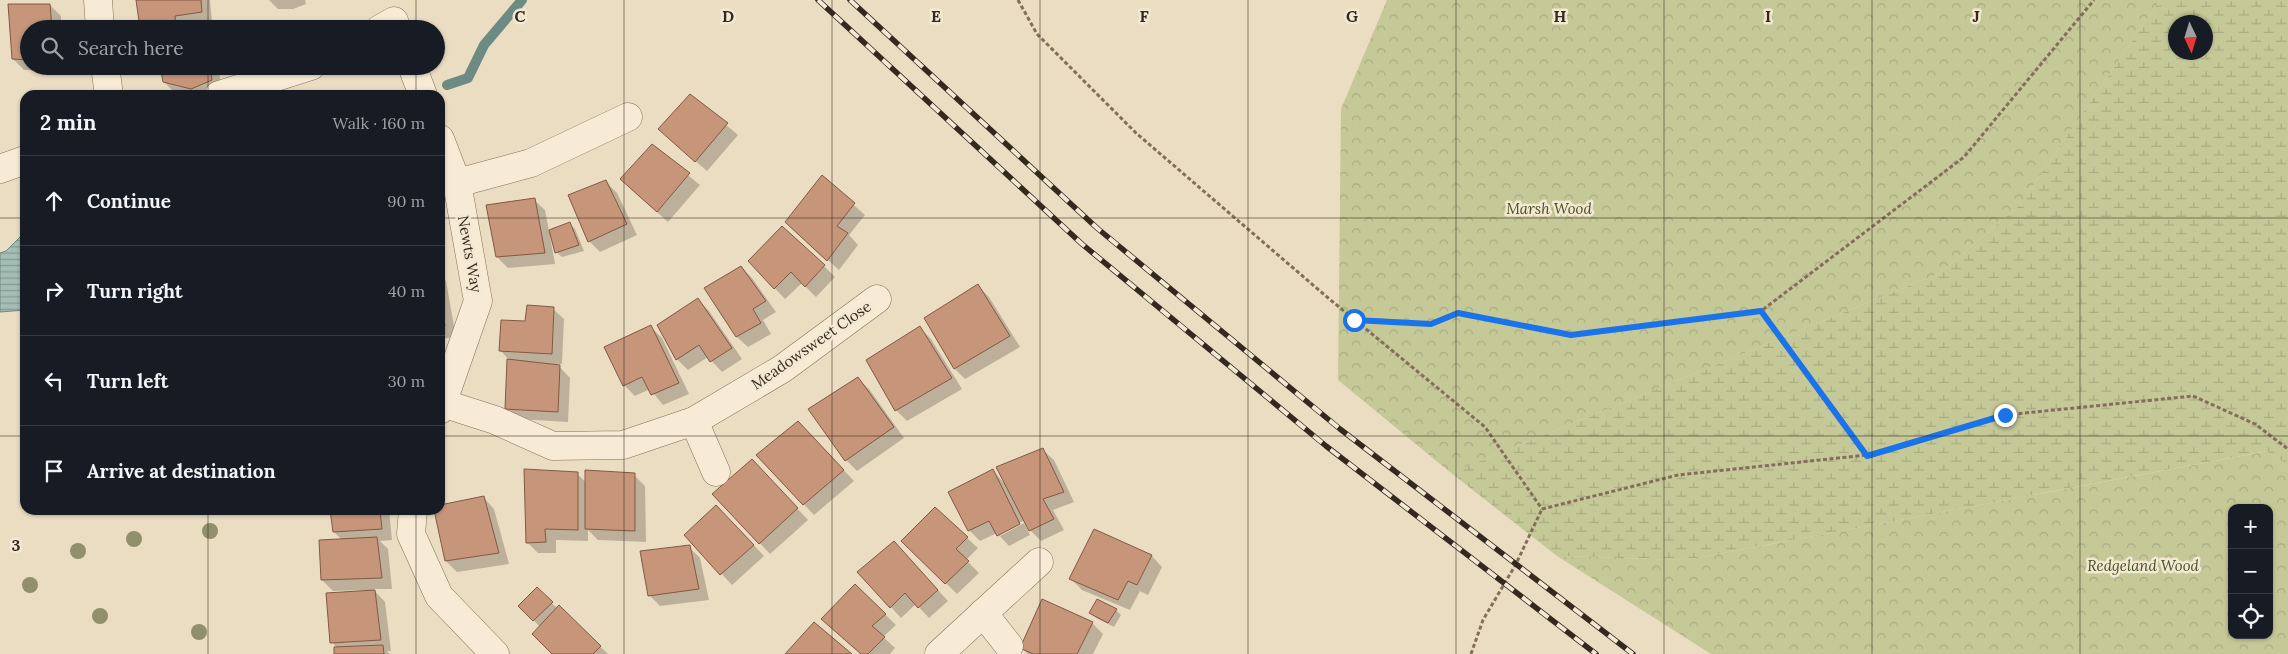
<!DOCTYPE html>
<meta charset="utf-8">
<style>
:root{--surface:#171b24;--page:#242831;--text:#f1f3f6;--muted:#9ea1a6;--line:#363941}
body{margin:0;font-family:Lora,serif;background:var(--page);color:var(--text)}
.controls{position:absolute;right:15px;bottom:15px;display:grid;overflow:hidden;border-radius:10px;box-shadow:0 1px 4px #0004}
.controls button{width:45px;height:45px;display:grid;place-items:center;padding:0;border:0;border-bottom:1px solid var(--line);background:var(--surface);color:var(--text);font:25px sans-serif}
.compass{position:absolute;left:2168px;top:15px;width:45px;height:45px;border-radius:50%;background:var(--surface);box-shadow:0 1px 4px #0004;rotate:176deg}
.stop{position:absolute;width:15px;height:15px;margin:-11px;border:4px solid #1a73e8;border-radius:50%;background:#fff}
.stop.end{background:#1a73e8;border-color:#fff;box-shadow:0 1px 5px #0008}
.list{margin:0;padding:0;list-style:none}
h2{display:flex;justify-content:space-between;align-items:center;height:65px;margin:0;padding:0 20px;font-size:21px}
h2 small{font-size:16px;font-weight:400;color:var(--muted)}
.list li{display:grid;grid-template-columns:32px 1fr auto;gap:15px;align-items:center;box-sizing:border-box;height:90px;padding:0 20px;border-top:1px solid var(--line)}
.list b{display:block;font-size:19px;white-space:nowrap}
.list em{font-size:16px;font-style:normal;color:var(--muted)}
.icon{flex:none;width:28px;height:28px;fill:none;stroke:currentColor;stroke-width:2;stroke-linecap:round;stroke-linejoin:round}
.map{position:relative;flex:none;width:2288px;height:654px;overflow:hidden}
.search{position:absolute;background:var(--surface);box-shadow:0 1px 4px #0004;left:20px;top:20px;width:425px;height:55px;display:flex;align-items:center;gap:12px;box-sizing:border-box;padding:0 18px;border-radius:28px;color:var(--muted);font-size:19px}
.panel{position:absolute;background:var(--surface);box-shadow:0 1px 4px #0004;left:20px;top:90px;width:425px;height:425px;border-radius:15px}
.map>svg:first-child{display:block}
</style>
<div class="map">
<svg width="2288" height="654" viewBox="0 0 2288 654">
<defs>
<pattern id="forest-crowns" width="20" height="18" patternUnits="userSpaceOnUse" patternTransform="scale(1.25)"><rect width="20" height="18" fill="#c5c897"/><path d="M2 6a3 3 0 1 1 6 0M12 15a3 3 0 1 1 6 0" fill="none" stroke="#aaac82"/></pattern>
<pattern id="wetland-marsh" width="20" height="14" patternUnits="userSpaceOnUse" patternTransform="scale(1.25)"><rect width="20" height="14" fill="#c5c897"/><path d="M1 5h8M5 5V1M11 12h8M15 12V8" fill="none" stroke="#aaac82"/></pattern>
<pattern id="water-rules" width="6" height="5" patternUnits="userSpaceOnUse" patternTransform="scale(1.25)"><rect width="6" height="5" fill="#a4beb5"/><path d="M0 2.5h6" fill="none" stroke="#869a93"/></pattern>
</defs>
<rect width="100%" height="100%" fill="#ebddc2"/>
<!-- forest -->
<g fill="url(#forest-crowns)" fill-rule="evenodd">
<polygon points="1387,0 2160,0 2020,205 1940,273 1451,473 1338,380 1341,109"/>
<path d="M2268,451L2288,465V654H1711L1557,556L1686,560ZM2232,508H2269V635H2232Z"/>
</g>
<!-- wetland -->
<path fill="url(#wetland-marsh)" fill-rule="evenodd" d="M2160,0H2288V465L2267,451L1686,560L1557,556L1451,473L1940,273L2020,205ZM2176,22H2206V52H2176Z"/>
<!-- water -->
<polygon fill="url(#water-rules)" stroke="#6c8b82" points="25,232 25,310 0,312 0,253 6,251"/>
<!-- shadow -->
<g fill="#0003">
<polygon points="137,0 210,0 212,22 185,27 185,29 143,29"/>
<polygon points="269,0 305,0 306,4 293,9 278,9"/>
<polygon points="50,5 61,16 61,29 29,29 29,66 64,66 64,71 24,70 13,59 9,6"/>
<polygon points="162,66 218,66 222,91 212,95 185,95 175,93 164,82"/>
<polygon points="690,95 738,135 707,171 671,140"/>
<polygon points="652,146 700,185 668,222 632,190"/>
<polygon points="822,177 865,215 849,235 858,245 839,270 798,233"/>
<polygon points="606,182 617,193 637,235 600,252 589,241"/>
<polygon points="534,200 545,210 549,231 570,224 575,229 584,251 562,257 556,252 552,236 550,236 555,264 508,268 497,257"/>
<polygon points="749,261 824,266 835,277 816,297 802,283 785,299"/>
<polygon points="741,267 752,278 776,312 763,320 771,334 748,347 737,337 706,289"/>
<polygon points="440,274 446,281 456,337 440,339"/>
<polygon points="978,286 989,297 1020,347 965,379 955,369"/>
<polygon points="698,300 709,311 742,359 722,372 708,357 688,370 677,359 658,325"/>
<polygon points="553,309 564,319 562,364 557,364 570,378 568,422 517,419 507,408 510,361 500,350 526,322"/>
<polygon points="651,327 662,338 689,394 663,405 650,389 635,396 624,385"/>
<polygon points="920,328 931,339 962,389 907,421 896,410 868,360"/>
<polygon points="858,379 869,389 904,438 857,471 846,460"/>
<polygon points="809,433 854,481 814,515 757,455"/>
<polygon points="1043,450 1054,460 1074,502 1053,510 1064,530 1041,541 1030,530 1025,520 1000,533 1000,536 1024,523 1030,535 1009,546 997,533 980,541 969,530 993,471 1006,485"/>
<polygon points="763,472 808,520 770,554 714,494"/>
<polygon points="577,474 587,483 634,475 645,486 646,542 598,540 588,530 588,541 556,540 556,553 538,553 527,542"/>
<polygon points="484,498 494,509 509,564 457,572 446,561 435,510 440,510 440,506"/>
<polygon points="332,510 389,510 392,540 380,541 388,549 392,589 373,589 385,602 391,651 387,651 390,654 336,654 337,648 332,642 365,592 365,590 333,591 322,580 342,540 334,532"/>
<polygon points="727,517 764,556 732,585 686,535"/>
<polygon points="1094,531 1152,556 1162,567 1148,595 1140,591 1130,610 1082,590 1071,579"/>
<polygon points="967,538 978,548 966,560 979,573 957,594 903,541"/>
<polygon points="689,547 700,558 709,600 660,606 649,595"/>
<polygon points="905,554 948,601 929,618 916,604 901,618 891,607"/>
<polygon points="856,586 896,625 883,637 895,648 890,654 861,654 833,629"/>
<polygon points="537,589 558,609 559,607 608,654 554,654 540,627 520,606"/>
<polygon points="1116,610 1121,615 1114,627 1096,618 1090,613"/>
<polygon points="1092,623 1103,634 1093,654 1028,654 1021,648"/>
</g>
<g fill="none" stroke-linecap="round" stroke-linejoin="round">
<!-- stream -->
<polyline stroke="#6c8b82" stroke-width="10" points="447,85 468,78 484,45 522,0"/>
</g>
<!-- building -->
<g fill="#c7967a" stroke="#825842">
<polygon points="136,0 201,0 202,12 175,16 176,26 171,29 144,29 140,28"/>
<polygon points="8,4 50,4 52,29 29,29 29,60 12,59"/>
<polygon points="160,66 210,66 212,80 191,89 163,82"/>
<polygon points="690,94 728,123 695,162 658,129"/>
<polygon points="652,144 690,173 657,212 620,179"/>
<polygon points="822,175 855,203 837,226 848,233 827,261 785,222"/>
<polygon points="606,180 627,224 588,242 568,195"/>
<polygon points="535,198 545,253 496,257 486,205"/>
<polygon points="570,222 579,245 555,253 549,230"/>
<polygon points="782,226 825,265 805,287 791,272 774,289 748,261"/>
<polygon points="741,266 766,301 753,309 761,323 736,337 704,288"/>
<polygon points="978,284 1010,336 954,369 924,318"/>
<polygon points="440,294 445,326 440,327"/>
<polygon points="698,298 732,348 710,362 699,345 676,360 657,325"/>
<polygon points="527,305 554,307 552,354 499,351 501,320 525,321"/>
<polygon points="651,325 679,383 651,395 642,377 623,386 604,347"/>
<polygon points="920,326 952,378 895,411 866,360"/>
<polygon points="507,359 560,365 558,412 505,409"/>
<polygon points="858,377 894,427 845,461 808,409"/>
<polygon points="798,421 844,470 803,505 756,455"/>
<polygon points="1043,448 1064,492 1043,499 1054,519 1029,531 996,467"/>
<polygon points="752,459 798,508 759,544 712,494"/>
<polygon points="524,469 578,472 578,530 545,529 546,542 526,543"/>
<polygon points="993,469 1020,524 997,536 989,521 968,531 948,492"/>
<polygon points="585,470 635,473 635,531 585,529"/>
<polygon points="484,496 499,553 445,561 434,510 440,510 440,505"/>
<polygon points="716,505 754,545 720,575 684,535"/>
<polygon points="935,507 968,537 956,549 969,561 945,584 901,541"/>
<polygon points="330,510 380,510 382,529 333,532"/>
<polygon points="1094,529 1152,555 1137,585 1128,581 1118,600 1069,579"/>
<polygon points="377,537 382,578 321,580 319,540"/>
<polygon points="894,541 938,590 918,608 905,593 890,608 857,572"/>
<polygon points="690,545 699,589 648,596 640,551"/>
<polygon points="855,584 886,614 872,626 885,637 868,654 861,654 821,619"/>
<polygon points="537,587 553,602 533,621 518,606"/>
<polygon points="375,590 381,640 330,643 326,593"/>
<polygon points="1042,599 1093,622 1077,654 1033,654 1020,648"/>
<polygon points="1097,599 1117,609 1108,623 1089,613"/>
<polygon points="559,605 601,646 593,654 552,654 532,634"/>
<polygon points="814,622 852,654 785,654"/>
<polygon points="383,645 384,654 334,654 334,647"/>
</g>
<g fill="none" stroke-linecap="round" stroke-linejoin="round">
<!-- street casing -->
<g stroke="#846e5b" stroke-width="29">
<g id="street">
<polyline points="98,0 100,29"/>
<polyline points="380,29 394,21 397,29"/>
<polyline points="105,66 109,95"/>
<polyline points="412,66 423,95"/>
<polyline points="219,95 311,66"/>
<polyline points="440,139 457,183 478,301 440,410"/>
<polyline points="0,169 25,160"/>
<polyline points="457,183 531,163 628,117"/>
<polyline points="442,403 495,420 553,446 623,445 694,421 782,369 877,299"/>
<polyline points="694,421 716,472"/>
<polyline points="413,510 411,534 439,596 495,654"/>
<polyline points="983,613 1009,646"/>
<polyline points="939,654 1039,562"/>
</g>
</g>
<!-- path -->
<g stroke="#846e5b" stroke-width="3" stroke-dasharray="4 2.5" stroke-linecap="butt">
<polyline points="1018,0 1037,34 1136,133 1327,297 1485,427 1542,509"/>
<polyline points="1761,311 1866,455"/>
<polyline points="1354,320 1431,325 1458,313 1571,335 1761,311 1964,157 2094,0"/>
<polyline points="1542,509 1678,475 1867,455 2005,415 2193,396 2255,424 2288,449"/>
<polyline points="1471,654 1483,620 1516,564 1542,509"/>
</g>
<!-- street -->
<use href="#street" stroke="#f7ebd5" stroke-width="28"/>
<!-- rail casing -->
<g stroke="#35281e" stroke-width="5.5">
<g id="rail">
<polyline points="818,0 1082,244 1326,446 1596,654"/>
<polyline points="850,0 1097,228 1340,429 1633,654"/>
</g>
</g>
<!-- rail -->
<use href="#rail" stroke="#f3e8d2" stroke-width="4" stroke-dasharray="11" stroke-linecap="butt"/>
</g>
<!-- trees -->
<g fill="#918f6c">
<circle cx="210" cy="531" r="8"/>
<circle cx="134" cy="539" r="8"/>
<circle cx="78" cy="551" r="8"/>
<circle cx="30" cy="585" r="8"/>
<circle cx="100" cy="616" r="8"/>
<circle cx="199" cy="632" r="8"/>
</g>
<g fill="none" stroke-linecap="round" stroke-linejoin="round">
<!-- route -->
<polyline stroke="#1a73e8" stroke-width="6" points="1354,320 1431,324 1458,313 1571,335 1761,311 1867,456 2005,415"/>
</g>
<!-- grid -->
<path fill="none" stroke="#35281e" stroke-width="1" stroke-opacity="0.55" d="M208,0V29M416,0V29M624,0V654M832,0V654M1040,0V654M1248,0V654M1456,0V654M1664,0V654M1872,0V654M2080,0V654M208,66V95M416,66V95M0,218H25M440,218H2288M0,436H25M440,436H2288M208,510V654M416,510V654"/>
<g text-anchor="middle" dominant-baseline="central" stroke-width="5" stroke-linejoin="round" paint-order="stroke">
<!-- park labels -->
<g font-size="15" font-style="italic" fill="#485026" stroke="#f3e8d2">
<text x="1549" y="208">Marsh Wood</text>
<text x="2143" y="565">Redgeland Wood</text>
</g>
<!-- street labels -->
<g font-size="15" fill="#35281e" stroke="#f3e8d2">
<text transform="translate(470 254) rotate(80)">Newts Way</text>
<text transform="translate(811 345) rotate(-35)">Meadowsweet Close</text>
</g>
</g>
<g font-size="16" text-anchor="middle" font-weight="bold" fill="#35281e" stroke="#f3e8d2" stroke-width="5" stroke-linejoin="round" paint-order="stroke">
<text x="520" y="22">C</text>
<text x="728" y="22">D</text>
<text x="936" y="22">E</text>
<text x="1144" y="22">F</text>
<text x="1352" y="22">G</text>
<text x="1560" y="22">H</text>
<text x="1768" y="22">I</text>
<text x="1976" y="22">J</text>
<text x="16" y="551">3</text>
</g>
</svg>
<div class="controls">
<button>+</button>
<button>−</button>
<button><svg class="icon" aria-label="locate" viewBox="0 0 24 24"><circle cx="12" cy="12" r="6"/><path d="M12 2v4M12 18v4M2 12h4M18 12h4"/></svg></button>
</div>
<svg class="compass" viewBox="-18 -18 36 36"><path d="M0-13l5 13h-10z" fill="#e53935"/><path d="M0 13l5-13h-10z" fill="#9ea1a6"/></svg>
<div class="stop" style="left:1354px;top:320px"></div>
<div class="stop end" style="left:2005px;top:415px"></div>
<div class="search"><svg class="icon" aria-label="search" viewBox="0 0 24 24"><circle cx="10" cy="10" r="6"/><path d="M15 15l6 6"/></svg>Search here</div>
<section class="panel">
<h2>2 min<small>Walk · 160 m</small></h2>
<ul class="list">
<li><svg class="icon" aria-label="ahead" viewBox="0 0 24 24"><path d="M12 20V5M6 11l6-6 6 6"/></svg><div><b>Continue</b></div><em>90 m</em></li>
<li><svg class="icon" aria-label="right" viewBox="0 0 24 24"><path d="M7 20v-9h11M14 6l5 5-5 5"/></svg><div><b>Turn right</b></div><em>40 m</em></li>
<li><svg class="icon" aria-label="left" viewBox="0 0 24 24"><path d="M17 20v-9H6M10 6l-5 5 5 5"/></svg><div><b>Turn left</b></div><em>30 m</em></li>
<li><svg class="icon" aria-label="arrive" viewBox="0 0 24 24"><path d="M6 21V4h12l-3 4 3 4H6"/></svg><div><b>Arrive at destination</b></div></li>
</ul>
</section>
</div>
